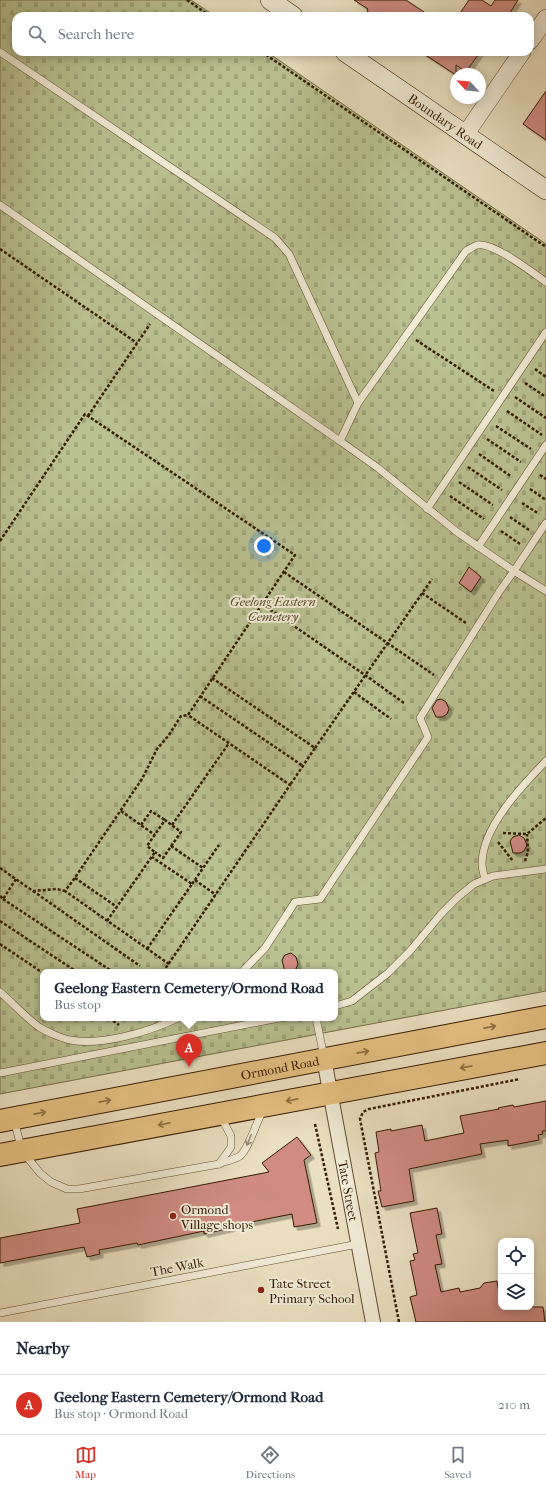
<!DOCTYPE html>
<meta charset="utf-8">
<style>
:root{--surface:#fff;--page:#f6f6f7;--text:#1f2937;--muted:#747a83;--line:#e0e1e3;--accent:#d93025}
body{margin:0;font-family:"IM FELL French Canon",serif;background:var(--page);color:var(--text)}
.controls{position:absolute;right:12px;bottom:12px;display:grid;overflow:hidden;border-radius:8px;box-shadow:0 2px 10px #0003}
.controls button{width:36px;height:36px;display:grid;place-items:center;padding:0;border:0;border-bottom:1px solid var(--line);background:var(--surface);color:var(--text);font:20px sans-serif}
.compass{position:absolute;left:450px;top:68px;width:36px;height:36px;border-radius:50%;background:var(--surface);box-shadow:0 2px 10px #0003;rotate:296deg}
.you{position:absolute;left:264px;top:546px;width:14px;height:14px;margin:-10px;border:3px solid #fff;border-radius:50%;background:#1a73e8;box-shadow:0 0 0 6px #1a73e833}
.badge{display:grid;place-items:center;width:26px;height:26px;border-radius:50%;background:var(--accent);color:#fff;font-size:13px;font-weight:700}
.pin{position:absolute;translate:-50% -33px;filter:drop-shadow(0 1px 2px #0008)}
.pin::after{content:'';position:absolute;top:21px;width:14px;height:12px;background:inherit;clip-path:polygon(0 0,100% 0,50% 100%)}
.popup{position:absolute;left:40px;top:969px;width:298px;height:52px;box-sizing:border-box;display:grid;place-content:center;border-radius:8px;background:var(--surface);filter:drop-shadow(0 1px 3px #0005);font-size:13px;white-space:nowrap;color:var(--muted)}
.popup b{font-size:15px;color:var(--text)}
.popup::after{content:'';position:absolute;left:50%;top:100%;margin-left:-8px;border:8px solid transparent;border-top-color:var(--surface)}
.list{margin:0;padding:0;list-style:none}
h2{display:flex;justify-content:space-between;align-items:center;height:52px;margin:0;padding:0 16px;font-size:17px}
h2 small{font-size:13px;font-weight:400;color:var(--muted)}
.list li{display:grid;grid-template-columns:26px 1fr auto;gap:12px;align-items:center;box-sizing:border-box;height:60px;padding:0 16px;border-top:1px solid var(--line)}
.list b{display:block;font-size:15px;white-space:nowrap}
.list p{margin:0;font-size:13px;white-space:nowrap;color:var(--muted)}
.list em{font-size:13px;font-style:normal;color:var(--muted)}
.icon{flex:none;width:22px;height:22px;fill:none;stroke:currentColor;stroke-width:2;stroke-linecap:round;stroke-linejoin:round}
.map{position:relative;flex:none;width:546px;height:1322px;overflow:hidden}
.search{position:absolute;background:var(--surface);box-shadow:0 2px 10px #0003;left:12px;right:12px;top:12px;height:44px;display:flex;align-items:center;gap:10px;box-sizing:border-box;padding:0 14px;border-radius:12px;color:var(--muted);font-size:15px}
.sheet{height:112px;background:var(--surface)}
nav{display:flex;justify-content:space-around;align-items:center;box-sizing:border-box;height:56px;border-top:1px solid var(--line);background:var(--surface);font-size:11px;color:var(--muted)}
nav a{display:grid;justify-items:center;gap:2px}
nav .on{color:var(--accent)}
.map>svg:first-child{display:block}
</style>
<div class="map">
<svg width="546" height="1322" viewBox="0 0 546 1322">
<defs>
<pattern id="cemetery-stones" width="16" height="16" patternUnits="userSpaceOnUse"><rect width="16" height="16" fill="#bac191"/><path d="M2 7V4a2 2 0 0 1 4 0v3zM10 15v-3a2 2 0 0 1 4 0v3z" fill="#a0a57b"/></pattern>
<filter id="shadow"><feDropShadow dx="3.5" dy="3.5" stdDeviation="0" flood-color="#0004"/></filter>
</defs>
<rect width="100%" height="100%" fill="#eae0c1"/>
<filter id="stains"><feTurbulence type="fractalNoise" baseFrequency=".005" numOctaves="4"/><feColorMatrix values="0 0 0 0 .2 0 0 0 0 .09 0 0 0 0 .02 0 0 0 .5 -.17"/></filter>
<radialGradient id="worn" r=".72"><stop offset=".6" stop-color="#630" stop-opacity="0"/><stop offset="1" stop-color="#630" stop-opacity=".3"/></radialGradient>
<!-- cemetery -->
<path fill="url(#cemetery-stones)" stroke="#776e48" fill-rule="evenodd" d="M0,0H191L215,16H16V52H267L546,244V991L0,1094ZM43,972H335V1018H43Z"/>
<!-- building -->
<g fill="#d08c83" stroke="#341b00" filter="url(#shadow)">
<polygon points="354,0 406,0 430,16 374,16 367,11 368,9"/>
<polygon points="469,0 482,0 491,6 495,0 518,0 508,16 458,16"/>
<polygon points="421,52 480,52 466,72 456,65 456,75"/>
<polygon points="546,91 546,140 523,124"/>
<polygon points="469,567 481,577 471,592 459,583"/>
<polygon points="441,699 446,702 449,709 447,714 442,717 436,717 432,708 437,700"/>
<polygon points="519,835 524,838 527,845 524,851 520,853 513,853 510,841 513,837"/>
<polygon points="291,953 296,957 298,964 296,969 292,972 285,972 282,960 285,955"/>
<polygon points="546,1101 546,1131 542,1131 543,1134 538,1135 539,1140 508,1146 508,1140 480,1144 482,1154 409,1169 414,1201 382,1207 378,1191 381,1191 375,1153 379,1152 376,1132 391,1129 391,1131 422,1125 425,1141 464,1133 460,1116 499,1109 498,1108 513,1105 514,1107"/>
<polygon points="297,1137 311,1155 304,1160 317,1223 294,1227 292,1214 231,1226 231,1228 204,1234 204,1231 138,1245 137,1243 99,1250 100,1254 87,1257 84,1247 0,1263 0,1238 80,1223 77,1209 269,1172 262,1163"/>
<polygon points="437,1208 442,1234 436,1235 442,1264 435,1265 441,1292 459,1288 460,1292 480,1288 484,1283 497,1281 501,1307 543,1307 545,1322 416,1322 410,1297 417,1295 410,1261 415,1260 413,1254 418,1253 410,1213"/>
</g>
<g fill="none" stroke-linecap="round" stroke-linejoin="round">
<!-- service casing -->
<g stroke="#624c30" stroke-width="8">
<g id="service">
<polyline points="0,52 275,238 289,254 358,403 340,441 0,205"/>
<path d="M358,403L466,251C470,249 474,246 477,245C492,241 533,273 546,282"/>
<polyline points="340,441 378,468 457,532 514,571 546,523"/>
<polyline points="427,509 546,332"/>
<polyline points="478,547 546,445"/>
<path d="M485,879C484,875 482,869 482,864C482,827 522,786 546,761"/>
<polyline points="242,972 265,948 295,902 320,899 428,737 420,718 499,592 514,571 546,591"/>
<path d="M0,992C13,1003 25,1017 39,1027C45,1031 63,1039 70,1040C102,1046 148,1032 178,1018"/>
<polyline points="335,1006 352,1001 388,973 410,951 441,914 458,897 474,884 493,876 546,869"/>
<polyline points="316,1018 324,1057"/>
<polyline points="0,1073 279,1018"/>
<path d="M14,1120L22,1151L40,1173L51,1182L67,1189H79L219,1164C225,1161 234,1160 240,1156C248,1150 257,1121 263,1110"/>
<polyline points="219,1164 231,1147 231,1136 221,1117"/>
<polyline points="0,1313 358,1244"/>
</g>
</g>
<!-- minor casing -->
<g stroke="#624c30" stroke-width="16">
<g id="minor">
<path id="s1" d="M324,1059L373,1322"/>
</g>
</g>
<!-- tertiary casing -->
<g stroke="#624c30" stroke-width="18">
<g id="tertiary">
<polyline points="530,41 546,18"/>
<polyline points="465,135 522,52"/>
</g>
</g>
<!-- secondary casing -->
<g stroke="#341b00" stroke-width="20">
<g id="secondary">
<polyline points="270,0 293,16"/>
<path id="s2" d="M345,52L546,190"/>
</g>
</g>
<!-- trunk casing -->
<g stroke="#341b00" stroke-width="24">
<g id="trunk">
<path id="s3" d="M0,1121L546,1017"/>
<polyline points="0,1155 546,1053"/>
</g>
</g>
<!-- path -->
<g stroke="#341b00" stroke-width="2.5" stroke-dasharray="3 2" stroke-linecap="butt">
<polyline points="187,0 210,16"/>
<polyline points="262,52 546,247"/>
<polyline points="0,249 137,343"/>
<polyline points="416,340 494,391"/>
<polyline points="535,369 546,377"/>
<polyline points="525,383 546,397"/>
<polyline points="515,397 546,418"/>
<polyline points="507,411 542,435"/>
<polyline points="88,416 150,324"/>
<polyline points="496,426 531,449"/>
<polyline points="487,439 521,462"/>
<polyline points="479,454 512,477"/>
<polyline points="468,467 502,490"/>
<polyline points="540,475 546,479"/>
<polyline points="459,482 493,505"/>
<polyline points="530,489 546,500"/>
<polyline points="450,496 484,519"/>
<polyline points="522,503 539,514"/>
<polyline points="510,517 529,530"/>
<polyline points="501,531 520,544"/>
<polyline points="0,541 85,414 295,555 188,715 290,785 163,972"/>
<polyline points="284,572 434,675"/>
<polyline points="422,593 466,623"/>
<polyline points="262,604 365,675 404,703"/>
<polyline points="212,678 315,748 290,785"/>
<polyline points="354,692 391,719"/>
<polyline points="200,696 303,766"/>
<polyline points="315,748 432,579"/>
<polyline points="121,811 155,835"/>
<polyline points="141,825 151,811 165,820"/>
<polyline points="172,825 229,743"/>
<polyline points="503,833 527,834 546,818"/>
<polyline points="498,842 513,861"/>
<polyline points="171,846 203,868"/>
<polyline points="525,861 528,852 527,834"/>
<polyline points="0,868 33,891 57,889 65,891"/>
<polyline points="75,878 117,907"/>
<polyline points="195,880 216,895"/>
<polyline points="192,884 219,845"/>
<polyline points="33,891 140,966"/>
<polyline points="0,896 3,899 16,879"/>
<polyline points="3,899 113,972"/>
<polyline points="0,921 77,972"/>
<polyline points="107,921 155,852 147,846 165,820 181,832 163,858 155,852"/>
<polyline points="0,944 43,973"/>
<polyline points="147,949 192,884 152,857"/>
<polyline points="169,964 65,891 72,882 142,779 157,749 169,735 181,716 188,715"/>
<polyline points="109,1018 119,1025"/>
<polyline points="315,1124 338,1229"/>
<polyline points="399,1322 360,1119 363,1112 369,1109 520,1079"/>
</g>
<!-- service -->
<use href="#service" stroke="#f1ebd7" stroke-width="7"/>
<!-- minor -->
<use href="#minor" stroke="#f1ebd7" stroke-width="14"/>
<!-- tertiary -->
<use href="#tertiary" stroke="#f1ebd7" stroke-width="17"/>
<!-- secondary -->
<use href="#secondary" stroke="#f1ebd7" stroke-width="19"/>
<!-- trunk -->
<use href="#trunk" stroke="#e5c080" stroke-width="22"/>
</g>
<!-- one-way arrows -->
<defs><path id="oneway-shaft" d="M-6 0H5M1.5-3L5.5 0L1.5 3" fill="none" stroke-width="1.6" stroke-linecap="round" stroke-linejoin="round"/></defs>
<g stroke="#8c6e40">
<use href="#oneway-shaft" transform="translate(490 1027) rotate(-11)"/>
<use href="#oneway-shaft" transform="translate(363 1052) rotate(-11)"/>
<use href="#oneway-shaft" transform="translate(466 1067) rotate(170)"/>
<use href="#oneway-shaft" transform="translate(292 1100) rotate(169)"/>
<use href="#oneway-shaft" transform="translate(105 1101) rotate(-11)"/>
<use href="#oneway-shaft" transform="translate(40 1113) rotate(-11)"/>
<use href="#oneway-shaft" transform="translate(164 1124) rotate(169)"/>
</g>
<use stroke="#9c8d76" href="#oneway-shaft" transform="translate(249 1140) rotate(113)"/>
<!-- markers -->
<g fill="#8f2418" stroke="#f1ebd7" stroke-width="1.5">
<circle cx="173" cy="1216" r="4"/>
<circle cx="261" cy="1290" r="4"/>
</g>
<g text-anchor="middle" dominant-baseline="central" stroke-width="4" stroke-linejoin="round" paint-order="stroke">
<!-- street labels -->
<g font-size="13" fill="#341b00" stroke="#f1ebd7">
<text stroke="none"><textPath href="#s2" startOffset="122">Boundary Road</textPath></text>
<text stroke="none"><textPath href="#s3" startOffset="285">Ormond Road</textPath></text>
<text stroke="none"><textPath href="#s1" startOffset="134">Tate Street</textPath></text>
<text transform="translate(177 1267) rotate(-11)">The Walk</text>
</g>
<!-- park labels -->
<g font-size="13" font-style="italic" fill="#5c4d2c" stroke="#f1ebd7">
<text x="273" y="601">Geelong Eastern<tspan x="273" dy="15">Cemetery</tspan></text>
</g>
<!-- poi labels -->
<g font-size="13" fill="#341b00" stroke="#f1ebd7" text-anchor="start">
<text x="181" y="1209">Ormond<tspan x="181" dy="15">Village shops</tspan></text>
<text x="269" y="1283">Tate Street<tspan x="269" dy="15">Primary School</tspan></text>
</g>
</g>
<rect width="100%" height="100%" filter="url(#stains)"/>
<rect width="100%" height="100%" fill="url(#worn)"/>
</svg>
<div class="controls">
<button><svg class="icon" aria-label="locate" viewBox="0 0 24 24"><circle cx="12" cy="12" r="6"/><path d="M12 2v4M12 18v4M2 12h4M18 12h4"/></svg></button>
<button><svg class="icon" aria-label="layers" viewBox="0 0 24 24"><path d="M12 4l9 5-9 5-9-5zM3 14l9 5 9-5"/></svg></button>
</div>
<svg class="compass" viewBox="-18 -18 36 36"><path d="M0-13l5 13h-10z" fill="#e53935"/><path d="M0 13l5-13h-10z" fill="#747a83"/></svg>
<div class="you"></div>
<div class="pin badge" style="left:189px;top:1067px">A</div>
<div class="popup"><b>Geelong Eastern Cemetery/Ormond Road</b>Bus stop</div>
<div class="search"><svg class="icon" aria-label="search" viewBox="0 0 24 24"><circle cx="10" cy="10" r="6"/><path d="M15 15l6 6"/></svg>Search here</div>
</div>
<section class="sheet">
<h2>Nearby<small></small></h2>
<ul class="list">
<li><span class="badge">A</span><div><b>Geelong Eastern Cemetery/Ormond Road</b><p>Bus stop · Ormond Road</p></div><em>210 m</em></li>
</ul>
</section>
<nav>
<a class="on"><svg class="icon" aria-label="map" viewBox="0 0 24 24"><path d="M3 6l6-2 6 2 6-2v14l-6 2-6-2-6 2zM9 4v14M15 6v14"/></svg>Map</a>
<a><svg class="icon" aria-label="directions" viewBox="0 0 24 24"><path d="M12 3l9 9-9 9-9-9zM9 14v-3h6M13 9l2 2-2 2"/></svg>Directions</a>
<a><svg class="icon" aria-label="saved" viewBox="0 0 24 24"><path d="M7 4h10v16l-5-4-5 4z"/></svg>Saved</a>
</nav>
